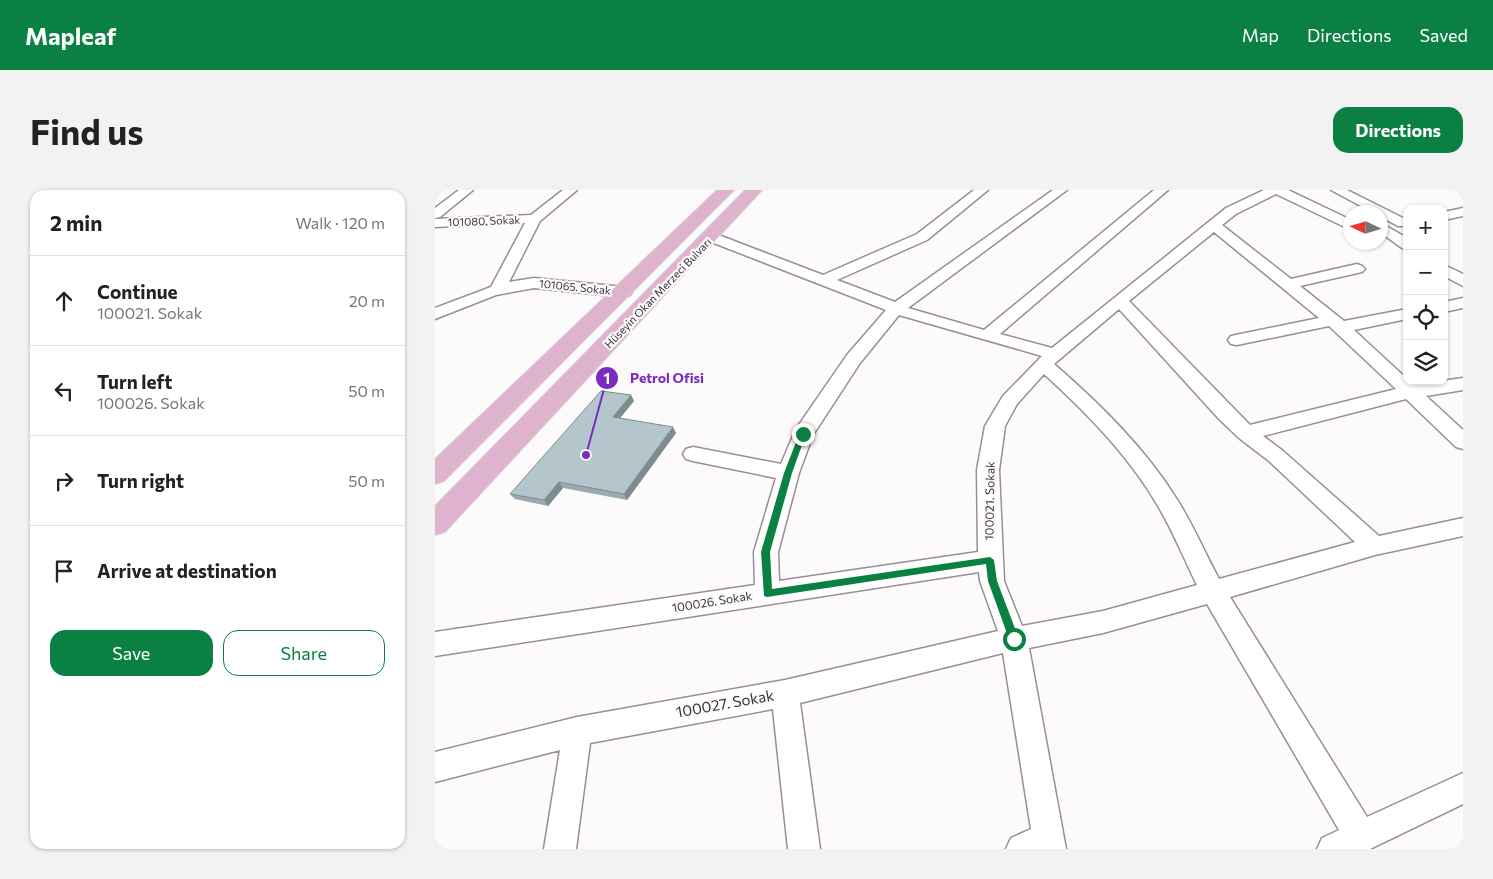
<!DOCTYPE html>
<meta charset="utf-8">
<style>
:root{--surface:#fff;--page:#f2f2f2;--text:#222;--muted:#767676;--line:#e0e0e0;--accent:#0b8043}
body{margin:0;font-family:Commissioner,sans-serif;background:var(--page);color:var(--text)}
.controls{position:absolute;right:15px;top:15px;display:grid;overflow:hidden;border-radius:10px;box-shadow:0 1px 4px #0004}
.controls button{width:45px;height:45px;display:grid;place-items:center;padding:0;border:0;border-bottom:1px solid var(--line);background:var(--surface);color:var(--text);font:25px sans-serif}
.compass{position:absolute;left:908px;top:15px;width:45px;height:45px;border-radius:50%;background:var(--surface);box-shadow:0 1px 4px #0004;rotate:274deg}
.stop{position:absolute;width:15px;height:15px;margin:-11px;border:4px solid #0b8043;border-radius:50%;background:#fff}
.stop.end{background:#0b8043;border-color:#fff;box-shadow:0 1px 5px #0008}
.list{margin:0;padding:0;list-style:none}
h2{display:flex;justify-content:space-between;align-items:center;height:65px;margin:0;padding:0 20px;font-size:21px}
h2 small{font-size:16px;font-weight:400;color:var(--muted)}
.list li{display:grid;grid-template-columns:32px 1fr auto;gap:15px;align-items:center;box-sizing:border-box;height:90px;padding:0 20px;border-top:1px solid var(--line)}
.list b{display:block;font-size:19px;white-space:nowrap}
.list p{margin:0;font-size:16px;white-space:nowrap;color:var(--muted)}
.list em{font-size:16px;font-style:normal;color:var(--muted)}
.actions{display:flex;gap:10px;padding:15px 20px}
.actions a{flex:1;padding:11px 0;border:1px solid var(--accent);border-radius:15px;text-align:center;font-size:18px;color:var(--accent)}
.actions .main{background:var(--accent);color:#fff}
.icon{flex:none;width:28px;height:28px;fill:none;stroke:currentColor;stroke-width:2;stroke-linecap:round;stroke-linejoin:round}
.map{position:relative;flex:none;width:1028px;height:659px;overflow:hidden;border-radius:15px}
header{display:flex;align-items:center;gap:30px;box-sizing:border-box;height:70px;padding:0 25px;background:var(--accent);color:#fff}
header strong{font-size:24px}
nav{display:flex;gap:28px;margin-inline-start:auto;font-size:18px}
.intro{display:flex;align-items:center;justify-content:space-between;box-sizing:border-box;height:120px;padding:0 30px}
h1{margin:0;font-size:35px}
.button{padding:12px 22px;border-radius:15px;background:var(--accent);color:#fff;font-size:18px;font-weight:700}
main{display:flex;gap:30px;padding:0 30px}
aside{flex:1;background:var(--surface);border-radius:15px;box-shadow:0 1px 4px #0004}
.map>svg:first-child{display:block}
</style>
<header>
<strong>Mapleaf</strong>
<nav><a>Map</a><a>Directions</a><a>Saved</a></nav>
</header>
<div class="intro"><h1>Find us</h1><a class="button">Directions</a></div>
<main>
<aside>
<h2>2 min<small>Walk · 120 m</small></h2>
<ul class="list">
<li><svg class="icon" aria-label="ahead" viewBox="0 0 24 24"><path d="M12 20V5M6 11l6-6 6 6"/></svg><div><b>Continue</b><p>100021. Sokak</p></div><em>20 m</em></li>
<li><svg class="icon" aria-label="left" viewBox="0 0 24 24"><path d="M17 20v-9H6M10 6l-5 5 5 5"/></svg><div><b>Turn left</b><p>100026. Sokak</p></div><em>50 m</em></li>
<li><svg class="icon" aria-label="right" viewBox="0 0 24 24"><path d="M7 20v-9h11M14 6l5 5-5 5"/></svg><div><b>Turn right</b></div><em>50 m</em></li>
<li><svg class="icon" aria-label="arrive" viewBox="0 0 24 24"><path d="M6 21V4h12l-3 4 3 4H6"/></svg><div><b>Arrive at destination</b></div></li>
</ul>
<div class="actions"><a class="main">Save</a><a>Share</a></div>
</aside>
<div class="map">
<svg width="1028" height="659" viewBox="0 0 1028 659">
<rect width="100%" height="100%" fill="#fdfafc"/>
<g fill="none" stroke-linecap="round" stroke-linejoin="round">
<defs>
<path id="street" d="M24,0H38L5,27L0,28V18Z
M128,0H142L105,31L74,92L99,88L189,97L195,99L197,102L195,105L189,107L99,98L61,105L0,129V118L56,97L90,33L0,37V29L96,25Z
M539,0H553L492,50L402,90L460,112L618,0H632L473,118L549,140L719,0H733L565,144L617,158L791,18L829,0H853L916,30V40L841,4L801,24L787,35L856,89L922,74L927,76L930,79L927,82L865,96L909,131L972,119V129L919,140L972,189V191L979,195L1028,188V200L991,206L1028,240V259L1021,257L971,209L828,246L848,261L944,346L1028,328V346L940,365L795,407L932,627L1028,583V614L935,659H882L887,648L904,640L772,414L668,443L594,458L631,659H571L576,648L596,639L568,463L365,513L385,659H353L338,519L155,553L141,659H109L125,560L0,592V562L142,527L350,490L563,441L545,391L544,382L0,466V442L320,395L319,362L341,288L258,271L251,269L248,264L251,259L258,257L346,274L361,239L412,165L451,120L271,50L269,47L271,44H281L388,85L482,44ZM779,42L884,128L796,146L793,150L796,154L802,155L894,136L961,199L815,235L694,111ZM684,119L784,229L804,248L834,271L920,352L784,389C770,363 758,335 743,311C710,258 665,214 619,174ZM464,125L607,166L568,206L550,236L542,280L543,362L344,391L343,362L364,283L378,245L425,173ZM609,184C653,224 698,270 727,323C740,346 750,371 762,395L668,421L587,436L569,391L564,280L570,236L582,214Z
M896,0H912L972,30V36H963L946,27V22H937Z
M1028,18V26L1009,30V22Z
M946,33L972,48V59L967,58L946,43Z
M1009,75L1028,84V96L1009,86Z
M1028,108V118L1009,122V112Z"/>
<path id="primary" d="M282,0H299L9,291L0,294V269Z
M310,0H327L10,342L0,345V316Z"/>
</defs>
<use href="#street" stroke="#9b8d95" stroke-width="3"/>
<use href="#primary" stroke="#d7d6d7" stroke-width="2"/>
<use href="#street" fill="#fff" fill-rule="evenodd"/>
<use href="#primary" fill="#dfb3ce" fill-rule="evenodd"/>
</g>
<path fill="#9baaaf" d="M196,205L199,211L185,228L241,243L192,310L128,298L113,316L80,309L75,304Z"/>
<path fill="#7e8b8f" d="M196,205L199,211L181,233L178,227Z
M238,237L241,243L192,310L189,304Z
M124,292L128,298L113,316L109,310Z"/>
<path fill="#b4c6cc" stroke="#7e8b8f" d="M166,201L196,205L178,227L238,237L189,304L124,292L109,310L75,304Z"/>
<path fill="#0b8043" d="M365,242L371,244L357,283L335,362L337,399L555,367L559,370L562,391L584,449L582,452L579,453L574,449L553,391L551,374L332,407L329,406L326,362L349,283Z"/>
<g text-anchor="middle" stroke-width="4.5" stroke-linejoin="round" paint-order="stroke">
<g font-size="11" fill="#393337" stroke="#fdfafc">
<text transform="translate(49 31) rotate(-2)" y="4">101080. Sokak</text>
<text transform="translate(140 97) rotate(6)" y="4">101065. Sokak</text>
<text transform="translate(223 103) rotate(-46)" y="4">Hüseyin Okan Merzeci Bulvarı</text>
</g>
<g font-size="12" fill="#393337" stroke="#fdfafc">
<text transform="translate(555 311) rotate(-89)" y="4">100021. Sokak</text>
<text transform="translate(277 412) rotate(-9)" y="4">100026. Sokak</text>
</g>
<g font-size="15" fill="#393337" stroke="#fdfafc">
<text transform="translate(290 514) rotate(-10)" y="5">100027. Sokak</text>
</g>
</g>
<path fill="none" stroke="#7b2cbf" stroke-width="2" d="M151 265L172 188"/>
<g fill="#7b2cbf" stroke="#fdfafc" stroke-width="2">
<circle cx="151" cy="265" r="5"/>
<circle cx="172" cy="188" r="12"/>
</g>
<g font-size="15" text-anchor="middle" font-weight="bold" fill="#fff">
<text x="172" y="194">1</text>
</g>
<g font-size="14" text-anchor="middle" font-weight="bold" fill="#7b2cbf" stroke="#fdfafc" stroke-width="4.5" stroke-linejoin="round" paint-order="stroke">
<text x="232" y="193">Petrol Ofisi</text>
</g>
</svg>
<div class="controls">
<button>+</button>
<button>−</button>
<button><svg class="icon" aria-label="locate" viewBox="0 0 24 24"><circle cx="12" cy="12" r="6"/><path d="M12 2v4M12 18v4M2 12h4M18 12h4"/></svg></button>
<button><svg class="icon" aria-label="layers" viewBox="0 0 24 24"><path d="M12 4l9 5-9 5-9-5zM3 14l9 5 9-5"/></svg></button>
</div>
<svg class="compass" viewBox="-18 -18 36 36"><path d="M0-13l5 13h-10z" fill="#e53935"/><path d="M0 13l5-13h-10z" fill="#767676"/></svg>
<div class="stop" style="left:579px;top:449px"></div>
<div class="stop end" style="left:368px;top:244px"></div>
</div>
</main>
